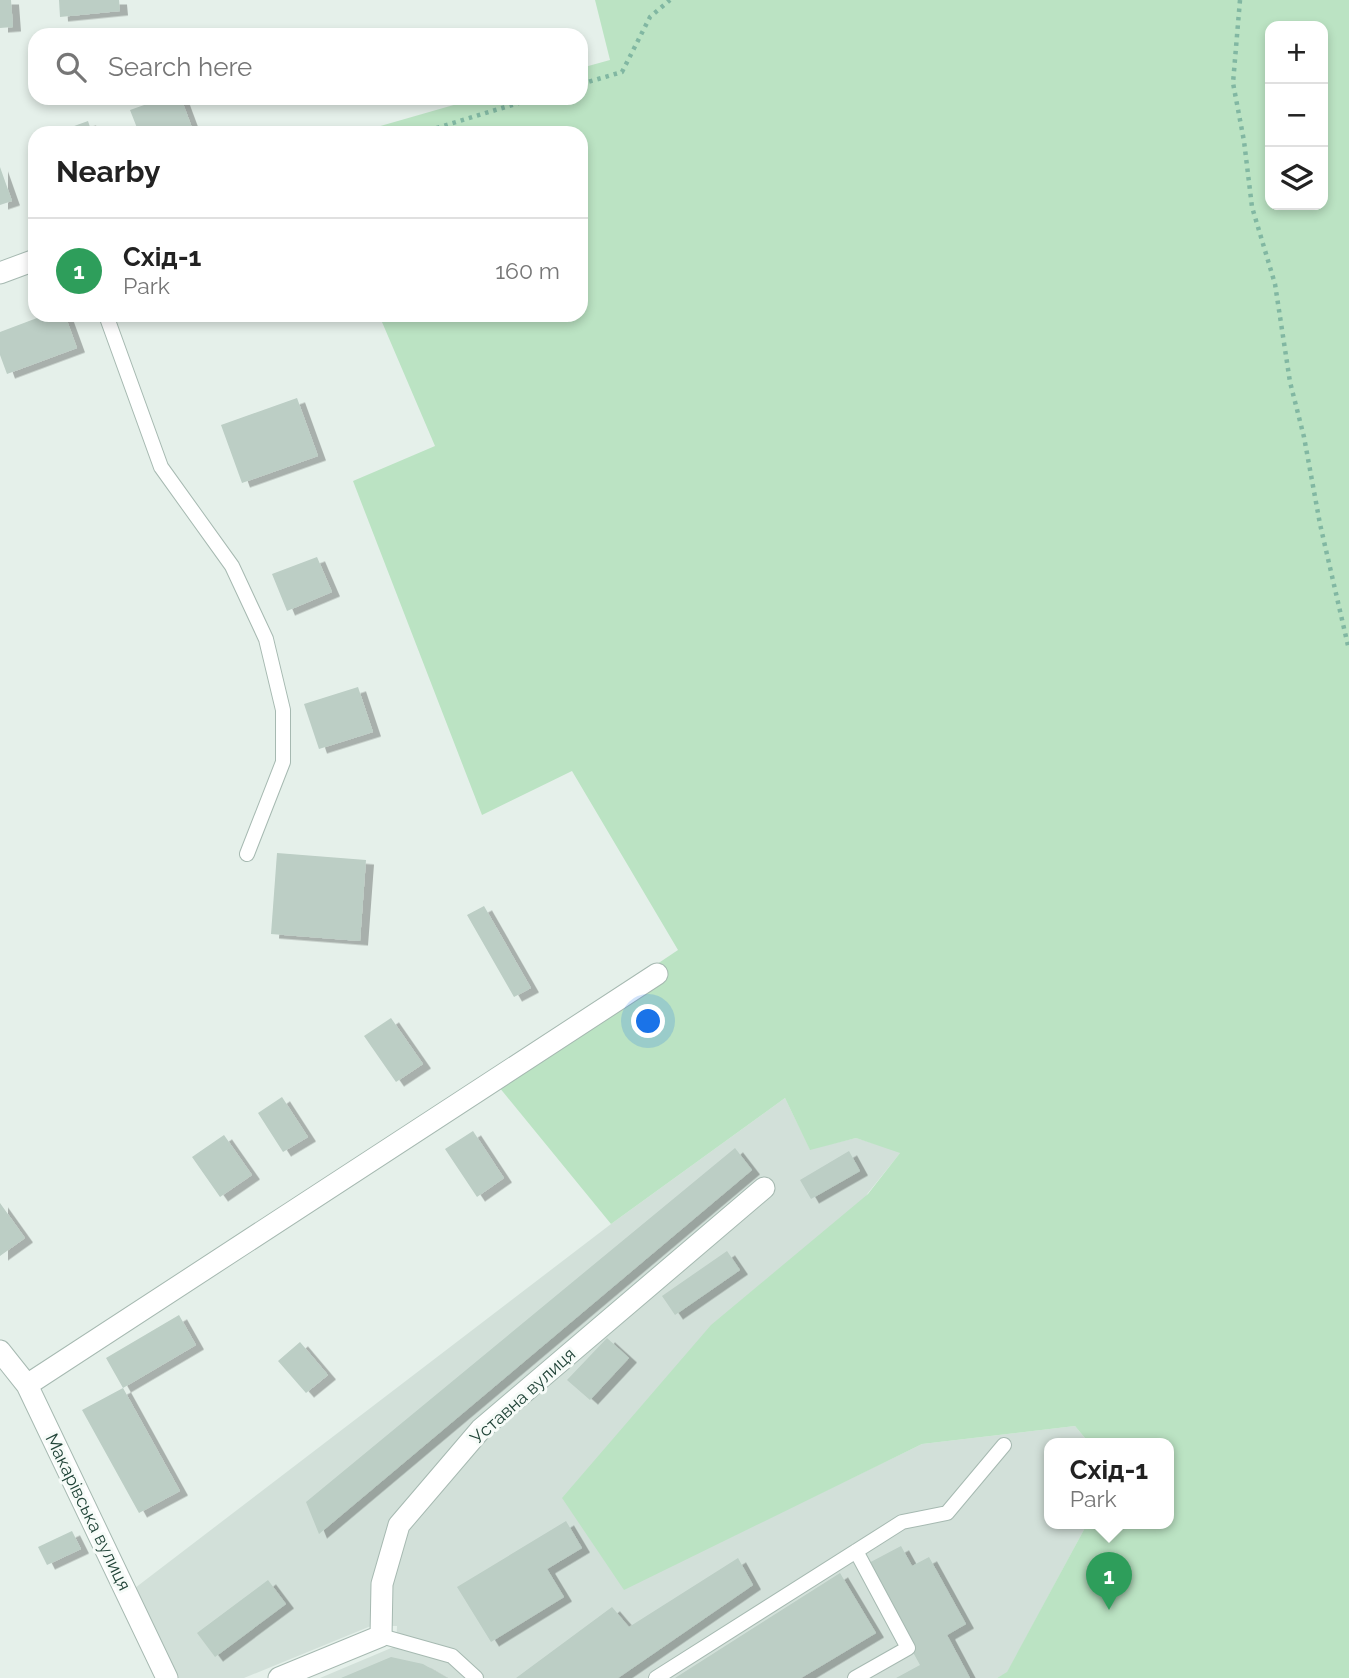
<!DOCTYPE html>
<meta charset="utf-8">
<style>
:root{--surface:#fff;--page:#f2f2f2;--text:#222;--muted:#767676;--line:#e0e0e0;--accent:#1a73e8}
body{margin:0;font-family:Raleway,sans-serif;background:var(--page);color:var(--text)}
.controls{position:absolute;right:21px;top:21px;display:grid;overflow:hidden;border-radius:14px;box-shadow:0 4px 10px #0003}
.controls button{width:63px;height:63px;display:grid;place-items:center;padding:0;border:0;border-bottom:2px solid var(--line);background:var(--surface);color:var(--text);font:35px sans-serif}
.you{position:absolute;left:649px;top:1022px;width:24px;height:24px;margin:-18px;border:5px solid #fff;border-radius:50%;background:#1a73e8;box-shadow:0 0 0 10px #1a73e833}
.badge{display:grid;place-items:center;width:46px;height:46px;border-radius:50%;background:var(--accent);color:#fff;font-size:23px;font-weight:700}
.pin{position:absolute;translate:-50% -58px;filter:drop-shadow(0 2px 4px #0008)}
.pin::after{content:'';position:absolute;top:37px;width:24px;height:21px;background:inherit;clip-path:polygon(0 0,100% 0,50% 100%)}
.popup{position:absolute;left:1044px;top:1438px;width:130px;height:91px;box-sizing:border-box;display:grid;place-content:center;border-radius:14px;background:var(--surface);filter:drop-shadow(0 2px 5px #0005);font-size:23px;white-space:nowrap;color:var(--muted)}
.popup b{font-size:26px;color:var(--text)}
.popup::after{content:'';position:absolute;left:50%;top:100%;margin-left:-14px;border:14px solid transparent;border-top-color:var(--surface)}
.list{margin:0;padding:0;list-style:none}
h2{display:flex;justify-content:space-between;align-items:center;height:91px;margin:0;padding:0 28px;font-size:30px}
h2 small{font-size:23px;font-weight:400;color:var(--muted)}
.list li{display:grid;grid-template-columns:46px 1fr auto;gap:21px;align-items:center;box-sizing:border-box;height:105px;padding:0 28px;border-top:2px solid var(--line)}
.list b{display:block;font-size:26px;white-space:nowrap}
.list p{margin:0;font-size:23px;white-space:nowrap;color:var(--muted)}
.list em{font-size:23px;font-style:normal;color:var(--muted)}
.icon{flex:none;width:38px;height:38px;fill:none;stroke:currentColor;stroke-width:2;stroke-linecap:round;stroke-linejoin:round}
.map{position:relative;flex:none;width:1349px;height:1678px;overflow:hidden}
.search{position:absolute;background:var(--surface);box-shadow:0 4px 10px #0003;left:28px;top:28px;width:560px;height:77px;display:flex;align-items:center;gap:18px;box-sizing:border-box;padding:0 24px;border-radius:21px;color:var(--muted);font-size:26px}
.panel{position:absolute;background:var(--surface);box-shadow:0 4px 10px #0003;left:28px;top:126px;width:560px;height:196px;border-radius:21px}
.map>svg:first-child{display:block}
</style>
<div class="map">
<svg width="1349" height="1678" viewBox="0 0 1349 1678">
<defs>
<filter id="shadow"><feDropShadow dx="8" dy="4.5" stdDeviation="0" flood-color="#0004"/></filter>
</defs>
<rect width="100%" height="100%" fill="#e5f0ea"/>
<path fill="#d2e0d9" d="M785,1098L810,1149L856,1138L901,1152L868,1193L623,1589L922,1444L1075,1426L1090,1444H1050V1524H1087L1007,1673L997,1678H320L396,1646L397,1626H371L244,1678H175L135,1588L611,1224Z"/>
<path fill="#bbe3c3" fill-rule="evenodd" d="M595,0H1349V1678H997L1007,1672L1087,1524H1168V1444H1090L1075,1426L922,1444L624,1590L562,1498L711,1325L868,1194L900,1153L856,1138L810,1150L785,1098L611,1224L490,1076L678,950L572,771L482,815L353,481L435,446L379,315H581V133H356L478,98H581V68L610,60ZM1270,26H1323V205H1270Z"/>
<path fill="#bccec5" filter="url(#shadow)" d="M0,0H11L13,27L0,28Z
M59,0H119L120,11L60,17Z
M164,98H181L194,133H139L130,110Z
M88,121L92,133H55Z
M0,167L12,201L0,205Z
M45,315H65L77,348L7,374L0,355V332Z
M297,398L318,456L242,483L221,425Z
M317,557L332,592L287,611L272,574Z
M358,687L373,732L319,749L304,704Z
M277,853L366,860L360,941L271,934Z
M484,906L531,988L514,997L467,915Z
M391,1018L423,1064L396,1082L364,1036Z
M282,1097L308,1137L283,1152L258,1113Z
M473,1131L504,1178L477,1197L445,1149Z
M224,1135L252,1175L220,1197L192,1157Z
M735,1148L752,1170L319,1534L306,1502Z
M849,1151L860,1171L811,1199L800,1180Z
M0,1203L25,1238L0,1256Z
M727,1251L740,1270L675,1315L662,1296Z
M179,1315L196,1345L123,1388L106,1358Z
M607,1338L629,1358L590,1400L567,1380Z
M300,1342L328,1375L306,1393L278,1361Z
M123,1388L180,1491L139,1513L82,1410Z
M566,1521L582,1548L547,1569L564,1597L491,1642L457,1587Z
M72,1531L81,1549L47,1565L38,1547Z
M901,1546L912,1566L929,1557L966,1624L947,1635L970,1678H896L920,1665L865,1565Z
M738,1558L753,1585L618,1678H516L612,1607L629,1627Z
M840,1573L876,1633L801,1678H675Z
M268,1580L286,1604L215,1657L197,1633Z
M391,1657L423,1664L447,1678H341Z"/>
<g fill="none" stroke-linecap="round" stroke-linejoin="round">
<defs>
<path id="lane" d="M106,315L161,467L232,566L266,639L283,710V762L247,854
M381,1636L452,1656L476,1678
M656,1678L902,1522L947,1513L1004,1445
M855,1678L908,1648L856,1551"/>
<path id="street" d="M0,273L35,260
M0,1351L27,1385L167,1678
M27,1385L657,974
M279,1678L381,1636L382,1584L399,1525L481,1429L764,1188"/>
</defs>
<use href="#lane" stroke="#a6b9b1" stroke-width="16"/>
<use href="#street" stroke="#a6b9b1" stroke-width="23"/>
<path stroke="#81b7a2" stroke-width="4.5" stroke-dasharray="3.5 5" stroke-linecap="butt" d="M1240,0L1233,83L1244,141L1252,207L1275,284L1290,382L1304,437L1320,524L1349,650
M581,84L622,72L650,17L670,0
M420,133L535,98"/>
<use href="#lane" stroke="#fff" stroke-width="14"/>
<use href="#street" stroke="#fff" stroke-width="21"/>
</g>
<g text-anchor="middle" stroke-width="6" stroke-linejoin="round" paint-order="stroke">
<g font-size="18" fill="#214438" stroke="#f6fbf8">
<text transform="translate(523 1396) rotate(-42)" y="6">Уставна вулиця</text>
<text transform="translate(88 1512) rotate(64)" y="6">Макарівська вулиця</text>
</g>
</g>
</svg>
<div class="controls">
<button>+</button>
<button>−</button>
<button><svg class="icon" aria-label="layers" viewBox="0 0 24 24"><path d="M12 4l9 5-9 5-9-5zM3 14l9 5 9-5"/></svg></button>
</div>
<div class="you"></div>
<div class="pin badge" style="left:1109px;top:1610px;background:#2e9e5b">1</div>
<div class="popup"><b>Схід-1</b>Park</div>
<div class="search"><svg class="icon" aria-label="search" viewBox="0 0 24 24"><circle cx="10" cy="10" r="6"/><path d="M15 15l6 6"/></svg>Search here</div>
<section class="panel">
<h2>Nearby<small></small></h2>
<ul class="list">
<li><span class="badge" style="background:#2e9e5b">1</span><div><b>Схід-1</b><p>Park</p></div><em>160 m</em></li>
</ul>
</section>
</div>
